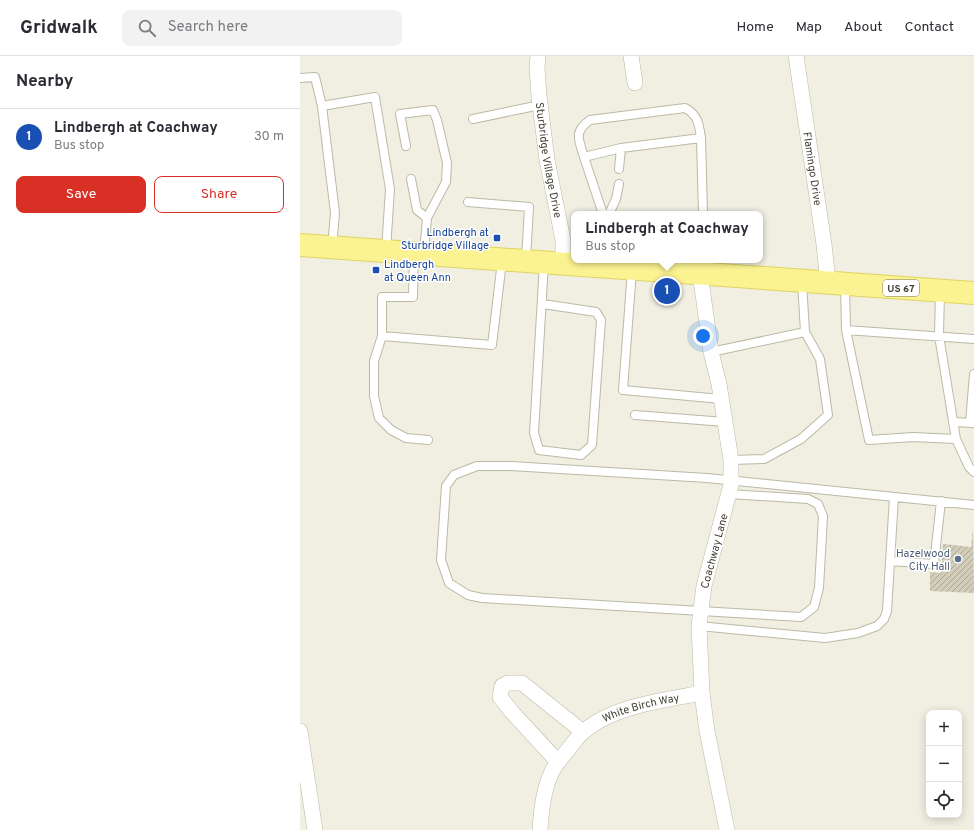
<!DOCTYPE html>
<meta charset="utf-8">
<style>
:root{--surface:#fff;--page:#f2f2f3;--text:#2b2b33;--muted:#7c7c81;--line:#e1e1e2;--accent:#d93025}
body{margin:0;font-family:Overpass,sans-serif;background:var(--page);color:var(--text)}
.controls{position:absolute;right:12px;bottom:12px;display:grid;overflow:hidden;border-radius:8px;box-shadow:0 2px 10px #0003}
.controls button{width:36px;height:36px;display:grid;place-items:center;padding:0;border:0;border-bottom:1px solid var(--line);background:var(--surface);color:var(--text);font:20px sans-serif}
.you{position:absolute;left:403px;top:280px;width:14px;height:14px;margin:-10px;border:3px solid #fff;border-radius:50%;background:#1a73e8;box-shadow:0 0 0 6px #1a73e833}
.badge{display:grid;place-items:center;width:26px;height:26px;border-radius:50%;background:var(--accent);color:#fff;font-size:13px;font-weight:700}
.pin{position:absolute;translate:-50% -50%;border:2px solid #fff;box-shadow:0 1px 4px #0006}
.popup{position:absolute;left:271px;top:155px;width:192px;height:52px;box-sizing:border-box;display:grid;place-content:center;border-radius:8px;background:var(--surface);filter:drop-shadow(0 1px 3px #0005);font-size:13px;white-space:nowrap;color:var(--muted)}
.popup b{font-size:15px;color:var(--text)}
.popup::after{content:'';position:absolute;left:50%;top:100%;margin-left:-8px;border:8px solid transparent;border-top-color:var(--surface)}
.list{margin:0;padding:0;list-style:none}
h2{display:flex;justify-content:space-between;align-items:center;height:52px;margin:0;padding:0 16px;font-size:17px}
h2 small{font-size:13px;font-weight:400;color:var(--muted)}
.list li{display:grid;grid-template-columns:26px 1fr auto;gap:12px;align-items:center;box-sizing:border-box;height:56px;padding:0 16px;border-top:1px solid var(--line)}
.list b{display:block;font-size:15px;white-space:nowrap}
.list p{margin:0;font-size:13px;white-space:nowrap;color:var(--muted)}
.list em{font-size:13px;font-style:normal;color:var(--muted)}
.actions{display:flex;gap:8px;padding:12px 16px}
.actions a{flex:1;padding:9px 0;border:1px solid var(--accent);border-radius:8px;text-align:center;font-size:14px;color:var(--accent)}
.actions .main{background:var(--accent);color:#fff}
.icon{flex:none;width:22px;height:22px;fill:none;stroke:currentColor;stroke-width:2;stroke-linecap:round;stroke-linejoin:round}
.map{position:relative;flex:none;width:674px;height:774px;overflow:hidden}
header{display:flex;align-items:center;gap:24px;box-sizing:border-box;height:56px;padding:0 20px;background:var(--surface);border-bottom:1px solid var(--line)}
header strong{font-size:19px}
nav{display:flex;gap:22px;margin-inline-start:auto;font-size:14px}
.search{width:280px;height:36px;background:var(--page);display:flex;align-items:center;gap:10px;box-sizing:border-box;padding:0 14px;border-radius:8px;color:var(--muted);font-size:15px}
main{display:flex}
aside{flex:1;background:var(--surface)}
.map>svg:first-child{display:block}
</style>
<header>
<strong>Gridwalk</strong>
<div class="search"><svg class="icon" aria-label="search" viewBox="0 0 24 24"><circle cx="10" cy="10" r="6"/><path d="M15 15l6 6"/></svg>Search here</div>
<nav><a>Home</a><a>Map</a><a>About</a><a>Contact</a></nav>
</header>
<main>
<aside>
<h2>Nearby<small></small></h2>
<ul class="list">
<li><span class="badge" style="background:#1a4fb4">1</span><div><b>Lindbergh at Coachway</b><p>Bus stop</p></div><em>30 m</em></li>
</ul>
<div class="actions"><a class="main">Save</a><a>Share</a></div>
</aside>
<div class="map">
<svg width="674" height="774" viewBox="0 0 674 774">
<defs>
<pattern id="building-hatch" width="6" height="6" patternUnits="userSpaceOnUse"><rect width="6" height="6" fill="#d2cdb8"/><path d="M-1 1l2-2M0 6l6-6M5 7l2-2" fill="none" stroke="#aca896"/></pattern>
</defs>
<rect width="100%" height="100%" fill="#f1efe2"/>
<path fill="url(#building-hatch)" d="M673,473L674,537L630,535V516L641,517L643,488L671,491Z"/>
<g fill="none" stroke-linecap="round" stroke-linejoin="round">
<defs>
<path id="service" d="M0,22L15,21L22,50
M173,63L240,49
M106,90L100,58L133,54L137,64L147,107L146,126L127,162L124,197
M284,101C279,84 273,76 290,64L385,52C398,59 399,68 401,82
M319,113L321,92
M111,123L117,154L127,162
M168,146L229,151L226,204
M303,158L284,101L321,92L401,82L403,158
M309,158L316,143L319,128
M32,191L35,157L22,50L75,41L90,133L86,194
M114,198L113,241H82V280L192,289L202,205
M332,214L323,334L421,343
M545,229L546,274L674,283
M640,235L639,280L656,383
M243,248L296,256L301,264L292,389L281,399L239,394L234,377L244,207
M546,274L569,384L613,381L656,383L669,411L674,416
M82,280L74,305V340L79,362L91,374L106,382L128,384
M411,296L505,276
M335,359L425,366
M653,366L674,367
M670,367L674,318
M431,404L464,403L501,383L528,359L520,303L505,276L502,226
M429,438L508,443L518,448L523,460L519,532L514,551L501,561L182,542L168,539L149,527L141,504L146,430L154,419L177,410H211L407,422L674,449
M590,505L634,508L641,445
M399,570L525,582L558,577L577,570L584,563L587,555L594,441"/>
<g id="minor">
<path id="s1" d="M238,0L237,12L239,40L247,104L263,184V208"/>
<path d="M331,0L335,27"/>
<path id="s2" d="M496,0L524,188L528,227"/>
<path d="M400,217L411,296L419,328L431,404V429L404,530L399,570L402,637L407,675L427,774"/>
<path d="M0,675L15,774"/>
<path d="M258,706L211,655L200,641L202,630L208,627H222L283,676"/>
<path id="s3" d="M240,774C241,756 243,737 250,720C253,711 261,702 267,695C272,689 277,681 283,676C313,650 364,644 402,637"/>
</g>
<path id="primary" d="M0,189L674,237"/>
</defs>
<use href="#service" stroke="#bcb9a5" stroke-width="10"/>
<use href="#minor" stroke="#bcb9a5" stroke-width="16"/>
<use href="#primary" stroke="#dfd361" stroke-width="24"/>
<use href="#service" stroke="#fff" stroke-width="8"/>
<use href="#minor" stroke="#fff" stroke-width="15"/>
<use href="#primary" stroke="#fbf391" stroke-width="22"/>
</g>
<g fill="#1a4fb4" stroke="#fff" stroke-width="1.5">
<rect x="193" y="178" width="8" height="8" rx="2"/>
<rect x="72" y="210" width="8" height="8" rx="2"/>
</g>
<circle fill="#5c6f8a" stroke="#fff" stroke-width="1.5" cx="658" cy="503" r="4"/>
<g text-anchor="middle" stroke-width="3" stroke-linejoin="round" paint-order="stroke">
<rect fill="#fff" stroke="#7b7970" stroke-width="1" x="583" y="224" width="36" height="16" rx="3"/>
<g font-size="10" font-weight="bold" fill="#423f33">
<text x="601" y="236">US 67</text>
</g>
<g font-size="11" fill="#423f33" stroke="#fff">
<text dy="4" stroke="none"><textPath href="#s1" startOffset="105">Sturbridge Village Drive</textPath></text>
<text dy="4" stroke="none"><textPath href="#s2" startOffset="114">Flamingo Drive</textPath></text>
<text transform="translate(414 495) rotate(-75)" y="4">Coachway Lane</text>
<text dy="4" stroke="none"><textPath href="#s3" startOffset="174">White Birch Way</textPath></text>
</g>
<g font-size="11" fill="#164399" stroke="#fff" text-anchor="end">
<text x="189" y="180">Lindbergh at<tspan x="189" dy="13">Sturbridge Village</tspan></text>
<text x="84" y="212" text-anchor="start">Lindbergh<tspan x="84" dy="13">at Queen Ann</tspan></text>
</g>
<g font-size="11" fill="#4e5e75" stroke="#fff" text-anchor="end">
<text x="650" y="501">Hazelwood<tspan x="650" dy="13">City Hall</tspan></text>
</g>
</g>
</svg>
<div class="controls">
<button>+</button>
<button>−</button>
<button><svg class="icon" aria-label="locate" viewBox="0 0 24 24"><circle cx="12" cy="12" r="6"/><path d="M12 2v4M12 18v4M2 12h4M18 12h4"/></svg></button>
</div>
<div class="you"></div>
<div class="pin badge" style="left:367px;top:235px;background:#1a4fb4">1</div>
<div class="popup"><b>Lindbergh at Coachway</b>Bus stop</div>
</div>
</main>
